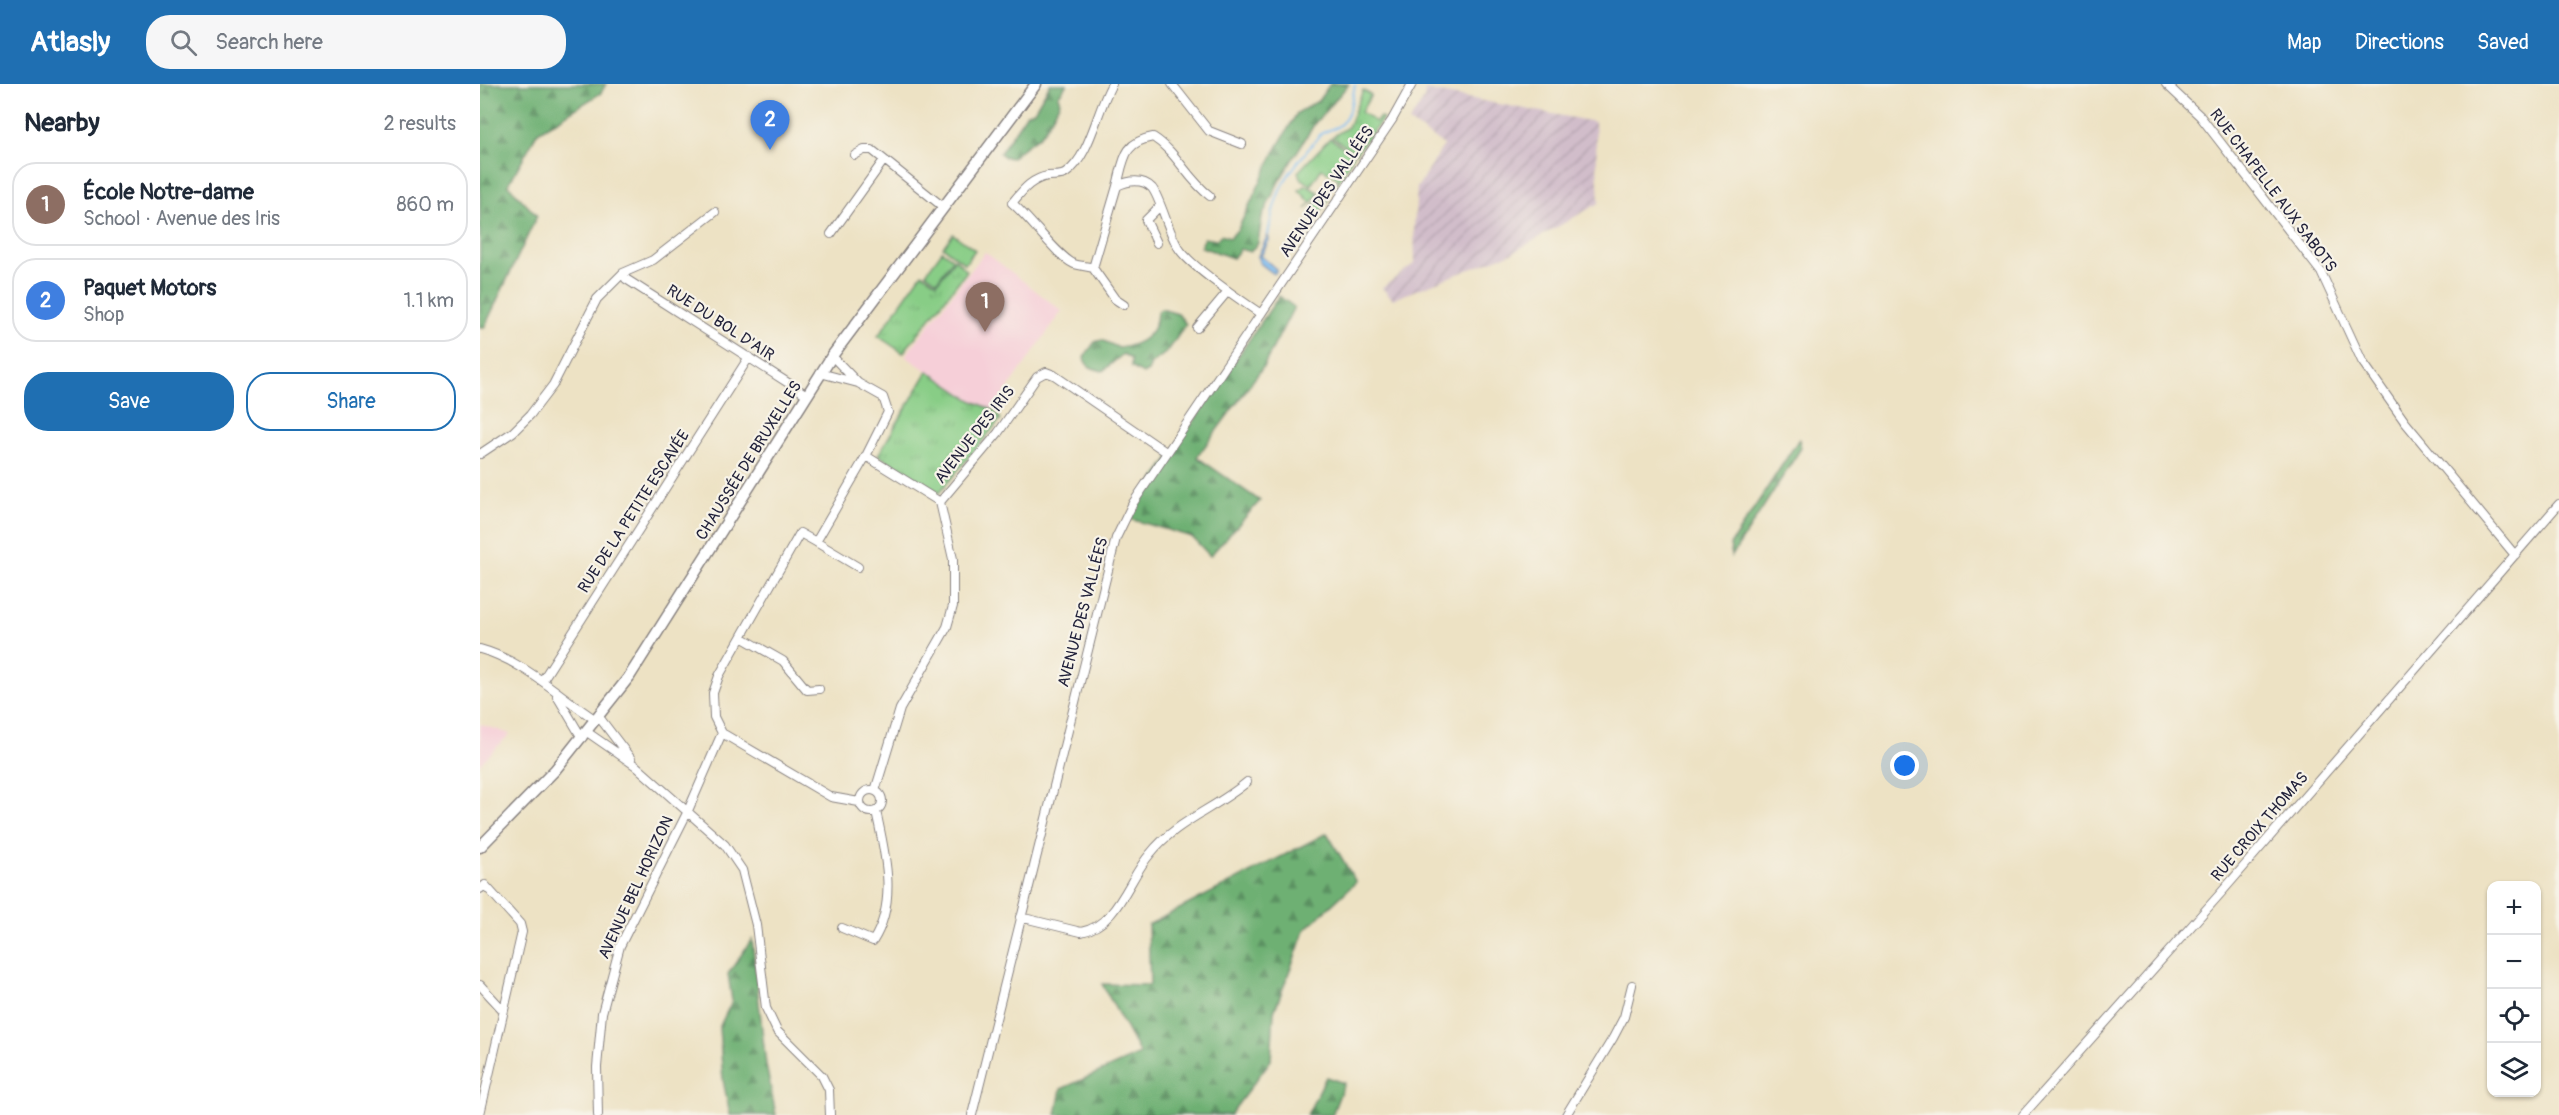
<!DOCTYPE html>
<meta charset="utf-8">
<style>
:root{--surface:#fff;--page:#f6f6f7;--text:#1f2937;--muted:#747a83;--line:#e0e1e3;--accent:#1f6fb2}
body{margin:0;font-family:Pangolin,sans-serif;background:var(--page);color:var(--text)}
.controls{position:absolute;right:18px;bottom:18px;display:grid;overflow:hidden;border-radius:12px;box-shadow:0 2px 4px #0004}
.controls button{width:54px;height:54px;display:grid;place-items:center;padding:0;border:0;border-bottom:2px solid var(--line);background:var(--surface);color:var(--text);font:30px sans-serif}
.you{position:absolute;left:1425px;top:682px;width:21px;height:21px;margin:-15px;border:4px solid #fff;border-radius:50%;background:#1a73e8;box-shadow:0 0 0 9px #1a73e833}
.badge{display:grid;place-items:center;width:39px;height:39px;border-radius:50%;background:var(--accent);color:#fff;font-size:20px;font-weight:700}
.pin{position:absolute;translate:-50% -50px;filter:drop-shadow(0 2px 3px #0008)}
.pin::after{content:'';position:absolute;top:32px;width:21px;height:18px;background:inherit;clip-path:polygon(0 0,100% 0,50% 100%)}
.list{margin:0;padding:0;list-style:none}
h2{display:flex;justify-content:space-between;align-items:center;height:78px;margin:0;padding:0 24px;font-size:26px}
h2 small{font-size:20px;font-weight:400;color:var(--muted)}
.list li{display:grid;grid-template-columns:39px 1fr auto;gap:18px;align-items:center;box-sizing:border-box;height:84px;margin:0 12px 12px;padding:0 12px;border:2px solid var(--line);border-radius:24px}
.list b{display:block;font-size:22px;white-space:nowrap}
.list p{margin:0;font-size:20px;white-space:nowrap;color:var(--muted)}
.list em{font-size:20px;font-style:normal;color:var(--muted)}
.actions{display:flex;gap:12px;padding:18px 24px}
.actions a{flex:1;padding:14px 0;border:2px solid var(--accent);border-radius:24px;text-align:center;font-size:21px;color:var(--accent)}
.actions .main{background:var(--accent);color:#fff}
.icon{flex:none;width:33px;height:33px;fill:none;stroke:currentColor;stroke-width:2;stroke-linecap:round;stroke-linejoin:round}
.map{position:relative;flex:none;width:2079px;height:1031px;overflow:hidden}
header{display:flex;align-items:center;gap:36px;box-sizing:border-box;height:84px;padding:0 30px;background:var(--accent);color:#fff}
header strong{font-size:28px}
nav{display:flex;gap:33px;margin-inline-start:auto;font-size:21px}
.search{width:420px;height:54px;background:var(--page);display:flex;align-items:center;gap:15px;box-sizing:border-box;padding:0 21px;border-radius:24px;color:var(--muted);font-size:22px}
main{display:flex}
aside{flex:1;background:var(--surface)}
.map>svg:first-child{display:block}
</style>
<header>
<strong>Atlasly</strong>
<div class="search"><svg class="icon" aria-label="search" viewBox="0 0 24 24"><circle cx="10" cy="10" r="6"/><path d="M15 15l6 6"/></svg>Search here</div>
<nav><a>Map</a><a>Directions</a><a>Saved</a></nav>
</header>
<main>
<aside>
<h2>Nearby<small>2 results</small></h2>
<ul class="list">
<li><span class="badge" style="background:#8d6e63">1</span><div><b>École Notre-dame</b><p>School · Avenue des Iris</p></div><em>860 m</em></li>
<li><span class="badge" style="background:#3f7fe0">2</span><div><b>Paquet Motors</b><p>Shop</p></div><em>1.1 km</em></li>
</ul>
<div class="actions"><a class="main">Save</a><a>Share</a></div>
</aside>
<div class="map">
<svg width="2079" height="1031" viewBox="0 0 2079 1031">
<defs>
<pattern id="industrial-furrows" width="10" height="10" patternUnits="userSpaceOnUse" patternTransform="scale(1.5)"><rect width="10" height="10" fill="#d1bdca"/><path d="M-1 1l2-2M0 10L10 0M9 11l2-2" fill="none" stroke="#b3a2ae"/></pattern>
<pattern id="grass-tufts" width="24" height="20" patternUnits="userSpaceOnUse" patternTransform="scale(1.5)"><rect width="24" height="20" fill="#88cd86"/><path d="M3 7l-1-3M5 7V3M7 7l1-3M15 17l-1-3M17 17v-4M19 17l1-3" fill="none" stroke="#75b075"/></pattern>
<pattern id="forest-firs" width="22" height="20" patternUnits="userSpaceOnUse" patternTransform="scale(1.5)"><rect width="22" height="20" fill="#6eb073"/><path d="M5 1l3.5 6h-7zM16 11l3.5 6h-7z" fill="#5a8f60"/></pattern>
<pattern id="water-waves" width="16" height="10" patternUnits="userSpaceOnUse" patternTransform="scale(1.5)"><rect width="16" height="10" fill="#7fbef3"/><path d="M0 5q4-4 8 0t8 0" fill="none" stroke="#6da3d1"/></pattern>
</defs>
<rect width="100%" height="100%" fill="#f7f3e8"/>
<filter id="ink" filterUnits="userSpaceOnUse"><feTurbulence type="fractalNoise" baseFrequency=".0167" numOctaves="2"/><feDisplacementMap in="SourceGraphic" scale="12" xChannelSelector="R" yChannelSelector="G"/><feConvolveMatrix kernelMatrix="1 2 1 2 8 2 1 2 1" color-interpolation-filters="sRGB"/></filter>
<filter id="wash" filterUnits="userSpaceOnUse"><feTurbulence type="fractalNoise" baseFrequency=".008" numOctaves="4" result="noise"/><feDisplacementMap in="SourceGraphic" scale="24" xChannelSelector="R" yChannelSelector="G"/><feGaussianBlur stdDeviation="1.35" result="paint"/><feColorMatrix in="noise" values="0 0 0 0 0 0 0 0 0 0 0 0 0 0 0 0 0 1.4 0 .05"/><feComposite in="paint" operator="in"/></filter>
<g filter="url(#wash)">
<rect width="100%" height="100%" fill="#ede2c4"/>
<path fill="#f6cfd8" d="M505,168L582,227L513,326L491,316L425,272Z
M0,640L30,650L0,680Z"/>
<path fill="url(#industrial-furrows)" d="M945,6L1115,38L1119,119L1032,169L913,215L902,204L935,179L934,144L937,104L964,61L929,38L944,15Z"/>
<path fill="url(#grass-tufts)" stroke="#557860" stroke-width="1.5" d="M883,6L891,11L881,28L896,38L900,33L903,35L876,69L852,53L868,43Z
M850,54L874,71L857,101L858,95L842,84L831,101L822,95L818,88Z
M826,101L839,109L826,125L831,119L819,106Z
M841,111L849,116L835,136L832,133L833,123Z
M475,175L487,187L423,269L398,252L442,189L457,199Z
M448,287L491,316L513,326L521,335L459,409L398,371Z"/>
<path fill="url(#forest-firs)" stroke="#486957" stroke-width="1.5" d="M0,0H126L121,9L58,48L28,101L57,132L4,244L0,243Z
M570,0H587L578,12L580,18C575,28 569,40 562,49C554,58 542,62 532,74L524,73L520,69L547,29L554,27Z
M850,0H869L835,39L799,97L782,133L778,159L770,168L760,165L753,174L721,163L724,154L736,156L741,151L750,154L758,145L795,67L817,29L838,17Z
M799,212L814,223L783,283L717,373L780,417L730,472L712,453L650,435L669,403Z
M681,225L698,230L706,240L688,267L671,280L668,287L663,290L651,283V275L643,270L623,287C614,285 605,283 604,273L615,258L622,256L639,264C660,261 676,252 677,229Z
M1319,355L1321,364L1252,472L1250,461Z
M847,749L876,798L825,846L794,928L791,976L750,1031H576L581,1005L660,970L622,900L670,901L668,841Z
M272,855L286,981L296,1031H250L243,996L239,944L252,917L248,890Z
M846,993L864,999L852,1031H827Z"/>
<path fill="#88cd86" stroke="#557860" stroke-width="1.5" d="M473,150L495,166L485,180L463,163Z
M462,167L473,175L457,197L446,189Z"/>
<path fill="url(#water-waves)" stroke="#507097" stroke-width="1.5" d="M788,151L789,156L781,172L797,186L794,190L780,179L778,172Z"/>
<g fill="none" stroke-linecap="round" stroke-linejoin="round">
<path stroke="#7fbef3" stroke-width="2" d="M788,151C797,98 808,90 840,51C845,46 851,46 857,43C870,35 872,15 875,1"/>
</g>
</g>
<g filter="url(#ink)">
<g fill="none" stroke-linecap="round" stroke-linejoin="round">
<defs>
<path id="minor" d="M632,0C617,25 610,73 586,89C581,93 574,91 568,92C551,95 543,106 532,119C550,134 577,172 594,180C600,182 607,182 613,184L637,102C648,97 662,94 672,104C680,113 689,150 698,163C708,181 762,217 781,230
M692,0L729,47L762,60
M1686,0L1720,32L1841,188L1882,277L1925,338L2035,471
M375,71L384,66H392L462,122
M637,102C644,76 643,58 673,53C697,68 707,95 730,112
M351,150L404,76
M677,159L666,136L679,123
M613,184L635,215L644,221
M143,189L146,195L327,311
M717,244L748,207
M352,272L378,299
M340,289L378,299L403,313L408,328L386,372L336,458L320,449L239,592L233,609L234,633L242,649L351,713L379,718
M0,370L33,348L50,331L73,301L117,215L143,189L173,176L235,128
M386,372L460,418
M336,458L378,483
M261,553L303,577L327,606L339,605
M0,565C44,577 79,612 116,636
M62,597L269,273
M77,612L102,654
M119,633L151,675
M107,648L156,682L245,761L262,786L276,841L286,924L297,947L342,992L349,1006L350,1031
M380 717a11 11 0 1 1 22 0a11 11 0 1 1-22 0Z
M395,707L420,625L467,543L473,522V475L460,418L518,349L557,293L566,288L574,291L686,368
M0,805L5,801L40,840L42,848L0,1030
M540,833L601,848C638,841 648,795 670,770C696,737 735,725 767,698
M362,844L393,857C418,818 405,769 396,727
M0,901L23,926
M118,1031L117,983L122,929L140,862L207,729L242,649
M492,1031L636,454L653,419L912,36L932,0
M1086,1031L1133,954L1144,933L1152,901
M1543,1031L1740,810L2079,420"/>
<path id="major" d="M0,763L75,686L149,593L352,272L556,0"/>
</defs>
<use href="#minor" stroke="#888280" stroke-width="10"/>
<use href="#major" stroke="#888280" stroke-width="13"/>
<use href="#minor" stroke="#fff" stroke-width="8"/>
<use href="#major" stroke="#fff" stroke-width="10"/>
</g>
</g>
<g text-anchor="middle" stroke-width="4.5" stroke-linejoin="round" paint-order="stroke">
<g font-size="16" fill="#22223b" stroke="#f7f3e8">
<text transform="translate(1794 106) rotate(53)" y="6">RUE CHAPELLE AUX SABOTS</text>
<text transform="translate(846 107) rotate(-56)" y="6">AVENUE DES VALLÉES</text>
<text transform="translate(241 238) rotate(33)" y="6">RUE DU BOL D'AIR</text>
<text transform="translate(494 350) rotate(-52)" y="6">AVENUE DES IRIS</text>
<text transform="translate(268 376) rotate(-58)" y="6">CHAUSSÉE DE BRUXELLES</text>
<text transform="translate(153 427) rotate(-57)" y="6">RUE DE LA PETITE ESCAVÉE</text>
<text transform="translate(602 528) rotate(-75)" y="6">AVENUE DES VALLÉES</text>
<text transform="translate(1779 742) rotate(-49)" y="6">RUE CROIX THOMAS</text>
<text transform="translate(155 803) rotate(-65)" y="6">AVENUE BEL HORIZON</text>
</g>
</g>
</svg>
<div class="controls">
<button>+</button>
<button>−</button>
<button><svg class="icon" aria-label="locate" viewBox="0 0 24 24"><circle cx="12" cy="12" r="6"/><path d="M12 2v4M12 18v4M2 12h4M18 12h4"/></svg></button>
<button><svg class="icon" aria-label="layers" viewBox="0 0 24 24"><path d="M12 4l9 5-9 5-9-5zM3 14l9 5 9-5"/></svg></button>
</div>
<div class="you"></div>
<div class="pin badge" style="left:505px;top:248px;background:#8d6e63">1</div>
<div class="pin badge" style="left:290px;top:66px;background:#3f7fe0">2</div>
</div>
</main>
